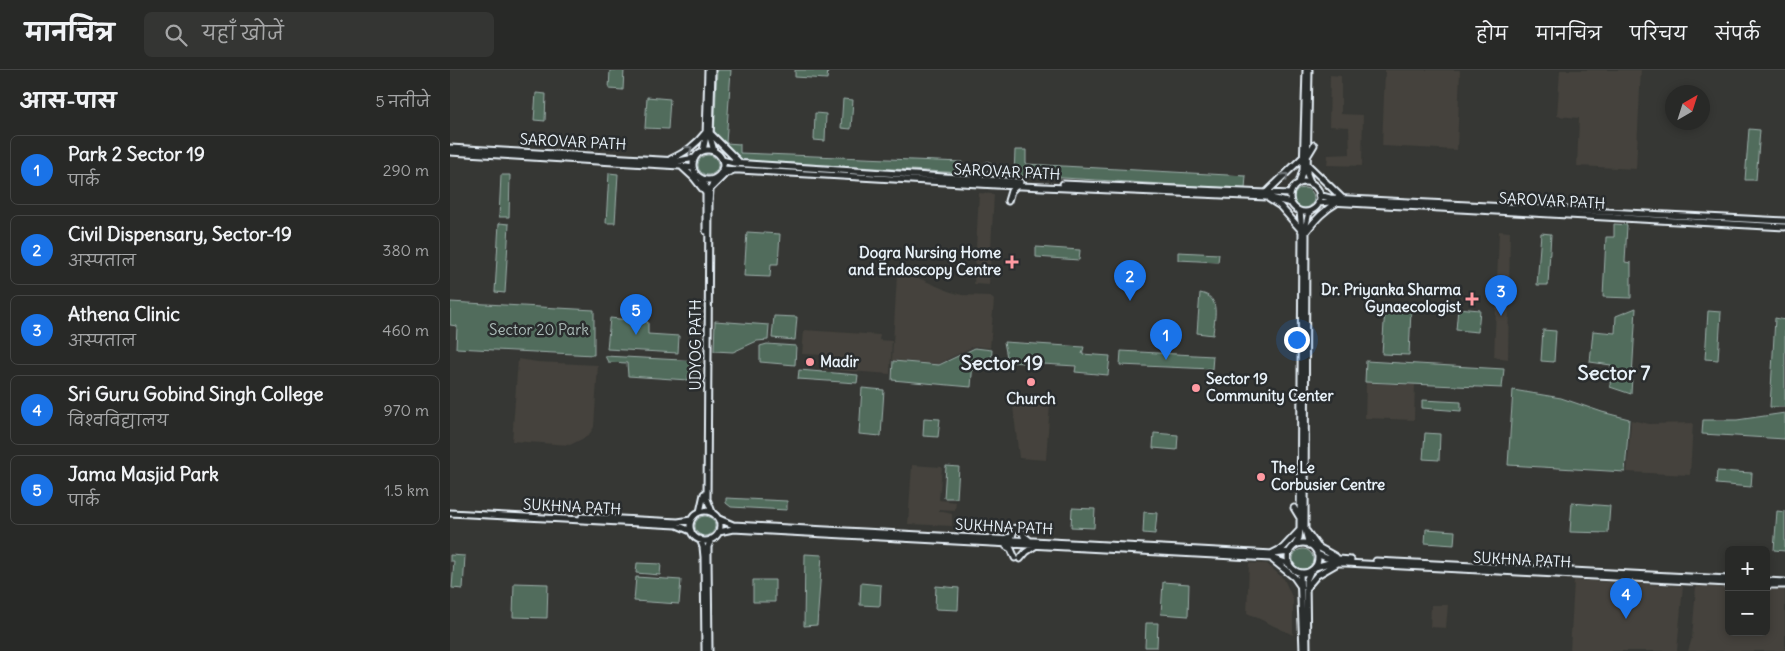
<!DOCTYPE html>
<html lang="hi">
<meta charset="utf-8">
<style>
:root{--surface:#282927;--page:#343533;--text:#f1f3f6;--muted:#a5a6a7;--line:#444544;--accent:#1a73e8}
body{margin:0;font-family:Delius,"Playpen Sans Deva",sans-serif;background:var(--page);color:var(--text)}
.controls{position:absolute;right:15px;bottom:15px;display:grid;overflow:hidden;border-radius:8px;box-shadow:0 2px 8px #0003}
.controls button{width:45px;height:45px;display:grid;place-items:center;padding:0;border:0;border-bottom:1px solid var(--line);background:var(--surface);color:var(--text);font:25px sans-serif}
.compass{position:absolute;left:1215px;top:15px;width:45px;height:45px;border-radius:50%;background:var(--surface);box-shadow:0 2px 8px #0003;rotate:39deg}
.you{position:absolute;left:846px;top:269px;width:18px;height:18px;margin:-12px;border:4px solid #fff;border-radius:50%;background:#1a73e8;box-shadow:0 0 0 8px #1a73e833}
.badge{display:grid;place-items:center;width:32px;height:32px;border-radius:50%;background:var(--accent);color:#fff;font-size:16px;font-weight:700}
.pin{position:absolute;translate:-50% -41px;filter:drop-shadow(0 1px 2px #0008)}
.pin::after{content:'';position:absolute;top:26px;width:18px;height:15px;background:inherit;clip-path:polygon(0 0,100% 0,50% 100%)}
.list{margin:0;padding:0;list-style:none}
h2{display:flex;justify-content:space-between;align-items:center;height:65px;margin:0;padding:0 20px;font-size:21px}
h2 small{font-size:16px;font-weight:400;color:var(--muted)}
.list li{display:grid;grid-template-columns:32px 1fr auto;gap:15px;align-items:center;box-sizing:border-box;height:70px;margin:0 10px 10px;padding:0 10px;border:1px solid var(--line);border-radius:8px}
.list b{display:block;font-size:19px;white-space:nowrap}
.list p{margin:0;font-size:16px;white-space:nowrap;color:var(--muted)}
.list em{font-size:16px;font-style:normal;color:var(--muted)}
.icon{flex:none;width:28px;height:28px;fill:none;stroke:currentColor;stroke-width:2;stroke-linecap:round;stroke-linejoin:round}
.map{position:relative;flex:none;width:1335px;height:581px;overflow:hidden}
header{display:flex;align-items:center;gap:30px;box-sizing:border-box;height:70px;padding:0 25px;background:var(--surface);border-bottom:1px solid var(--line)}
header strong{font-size:24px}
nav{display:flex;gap:28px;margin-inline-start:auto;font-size:18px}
.search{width:350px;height:45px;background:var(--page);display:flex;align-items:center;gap:12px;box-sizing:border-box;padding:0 18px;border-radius:8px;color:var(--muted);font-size:19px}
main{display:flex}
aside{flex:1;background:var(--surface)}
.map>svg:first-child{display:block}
</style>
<header>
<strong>मानचित्र</strong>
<div class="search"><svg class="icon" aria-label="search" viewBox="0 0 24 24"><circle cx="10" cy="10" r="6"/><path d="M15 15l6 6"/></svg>यहाँ खोजें</div>
<nav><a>होम</a><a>मानचित्र</a><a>परिचय</a><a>संपर्क</a></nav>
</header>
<main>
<aside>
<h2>आस-पास<small>5 नतीजे</small></h2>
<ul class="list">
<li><span class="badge">1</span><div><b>Park 2 Sector 19</b><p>पार्क</p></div><em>290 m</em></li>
<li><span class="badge">2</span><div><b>Civil Dispensary, Sector-19</b><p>अस्पताल</p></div><em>380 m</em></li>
<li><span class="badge">3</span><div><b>Athena Clinic</b><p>अस्पताल</p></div><em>460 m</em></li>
<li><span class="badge">4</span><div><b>Sri Guru Gobind Singh College</b><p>विश्वविद्यालय</p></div><em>970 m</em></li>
<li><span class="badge">5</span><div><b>Jama Masjid Park</b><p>पार्क</p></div><em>1.5 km</em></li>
</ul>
</aside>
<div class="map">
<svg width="1335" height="581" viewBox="0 0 1335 581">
<rect width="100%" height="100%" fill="#363734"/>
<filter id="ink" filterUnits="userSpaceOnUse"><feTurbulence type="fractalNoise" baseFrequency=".02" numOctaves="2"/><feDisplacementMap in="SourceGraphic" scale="10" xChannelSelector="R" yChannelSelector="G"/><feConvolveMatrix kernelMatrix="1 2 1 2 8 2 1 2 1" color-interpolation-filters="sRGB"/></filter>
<g filter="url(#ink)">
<path fill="#44423c" d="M935,0H1010L1007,80L932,76Z
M1110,0H1191L1186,99L1127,96L1129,48L1107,46Z
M880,5L891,6V44L913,45L912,96L877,95L878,85L900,84L899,57L879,56Z
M529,123L544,124L539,215L524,214Z
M1049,161L1060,162L1058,289L1044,287Z
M447,205L471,209L498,221L512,225L540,226L544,230L540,278L524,276L488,294L442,290Z
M354,260L430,265L429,270L442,271L440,304L370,299L371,285L352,284Z
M68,289L88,292L148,295L144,357L138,366L120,375L62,371Z
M916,313L965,315L964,350L915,348Z
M562,328L600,333L596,390L569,388Z
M1181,350L1199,354L1243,353L1240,405L1177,402Z
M462,395L492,397L489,430L506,432L505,440L489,439V441L502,444V456L458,454Z
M799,493L817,494L834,509L843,529V565L797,543Z
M1124,510L1233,516L1227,581H1120Z
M1246,516L1279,518V562H1316V519L1335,520V581H1238L1242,568Z
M981,535H998L996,558L980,557Z"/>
<path fill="#516c5b" stroke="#9caeaa" d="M160,0H174L173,20L159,19Z
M267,0H281L276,73L290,74V83L512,92V103L288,90L275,84L264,69Z
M345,0H378L377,9L345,7Z
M86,23L96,24L95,51L84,50Z
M197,27L220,29L218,59L195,58Z
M393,29L403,30L401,59L391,58Z
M365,43L376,44L375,71L364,70Z
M1299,59L1310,60L1306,110H1295Z
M565,80H576V94L796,106L795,119L564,105Z
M248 95a10 10 0 1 1 20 0a10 10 0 1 1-20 0Z
M159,103L168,104L165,153H156Z
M51,105H60L59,147H49Z
M844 128a10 10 0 1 1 20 0a10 10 0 1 1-20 0Z
M49,153L59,154L55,223L45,222Z
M1164,154L1177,155L1175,192L1181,193V228L1153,227L1156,167H1164Z
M297,162L330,164L328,194H321L320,207L294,206Z
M1091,163L1101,164L1098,215H1087Z
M586,177L630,180L629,190L586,187Z
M728,182L769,184L768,192L728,190Z
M750,223C772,227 764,248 763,265L747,263Z
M0,232L144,240V285L6,278L7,256L0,255Z
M935,238L961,240L959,285L932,284Z
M1008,238L1030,240L1028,262L1006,260Z
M1186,238L1181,324L1160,317L1161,295L1140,292L1143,261L1165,263L1166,246Z
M1258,241L1271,242L1268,290L1255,289Z
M324,246L347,247L345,270L322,268Z
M160,248L198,252V264L229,266L228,283L157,279Z
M1325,248L1335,250V337H1320Z
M265,251L319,255L318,270L307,271L283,282L264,281Z
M1093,260L1106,261L1104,292L1091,291Z
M554,272L634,277L632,284L660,286L658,305L625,302L626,296L558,292Z
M317,274L346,276L345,295L310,292V276Z
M525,278L542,280L541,293L523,292L521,317L442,310L443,291L489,295Z
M671,281L763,286L762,299L670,295Z
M155,286L250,291L249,306L238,305V310L178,306L177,293L158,292Z
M916,291L1054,299L1052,318L915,312Z
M349,300L408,305L407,313L348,309Z
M412,318L434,320L431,366L409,364Z
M1063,320L1111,328L1152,342L1179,349L1175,402L1058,395Z
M972,330L1011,332V341L972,338Z
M1335,343V369L1252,364L1253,350H1287Z
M474,348L490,349L488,367L473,366Z
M704,363L728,365L727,380L703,378Z
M975,363L990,364L989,390L973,389Z
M496,396L509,397L507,428H494Z
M1267,401L1302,403L1301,417L1266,414Z
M276,428L337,431V440L281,437L276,433Z
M1122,433L1160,436L1158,463L1120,462Z
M622,438L645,439L644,458L621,457Z
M1327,441L1335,442V481L1324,480Z
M694,442L707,443L705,464L693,463Z
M245 456a10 10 0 1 1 20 0a10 10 0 1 1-20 0Z
M976,459L1005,461L1004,475L975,473Z
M843 489a10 10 0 1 1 20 0a10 10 0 1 1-20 0Z
M355,484L372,485L367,555L354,556Z
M0,485L15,486L13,519L2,518L4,491H0Z
M187,493L211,494L210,505L186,503Z
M186,507L231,510L229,534L184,531Z
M303,510H325V532H303Z
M713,512L739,514L738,546L711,544Z
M64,513L98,514L97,548L63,547Z
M411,513L431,515L430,536L410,535Z
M486,516L509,518L508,540L485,539Z
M696,553H708L707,577H695Z"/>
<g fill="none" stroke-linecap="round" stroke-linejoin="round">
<defs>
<path id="major" d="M262,0L260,67L264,81
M859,0L857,104L861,114
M260,63L290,93
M0,78L228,91L245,88
M243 95a15 15 0 1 1 30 0a15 15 0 1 1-30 0Z
M253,81L256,66L258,0
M0,82L230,96L243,98
M858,85L864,75
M221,89C236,82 246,75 256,62
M272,90L284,93L570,112
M857,94L892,128
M231,96L244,108L255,122
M272,99L546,115L817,127L841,133
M251,108L256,117V161
M525,109L530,106L538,96
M840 127a15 15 0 1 1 30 0a15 15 0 1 1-30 0Z
M849,113L853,100L856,0
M613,114L840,124
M261,118L275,104L284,100
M816,123L853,87
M869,125L880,128L1335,151
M819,129L830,136L852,161
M558,131L561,121L567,115
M868,133L880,132L1335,157
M859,142L856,155L855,460L859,475
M856,162C866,149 874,140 888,132
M844,438L850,448
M240 456a15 15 0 1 1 30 0a15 15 0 1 1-30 0Z
M250,442L254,424
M262,442L257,429L259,133L260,120L265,108
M0,443L227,455L241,461
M132,447L228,452L241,450
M269,449L283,455L823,484L840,482
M571,458L574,466L579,470
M269,462L283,459L821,488L839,494
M857,462L868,477L886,487
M556,468L562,466L565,458
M250,469L253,477L254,487L255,581
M838 488a15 15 0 1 1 30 0a15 15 0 1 1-30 0Z
M845,475L849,468L850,460L852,161L850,141
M556,476L561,479L565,488
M823,483L833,478L849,461
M867,484L876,488L901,490
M570,489L576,482L585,476
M823,490L844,507L851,517
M926,491L1279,509
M865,497L879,493H896L1279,513
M850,503L853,581
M1316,511L1335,512
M1316,515H1335
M856,518L867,505L886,494
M259,581L258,488V477L261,469
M857,581L856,511L860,502"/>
</defs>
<use href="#major" stroke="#e8f1f8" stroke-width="9"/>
<use href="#major" stroke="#2a2d2e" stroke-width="5"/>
</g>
<defs><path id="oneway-chevron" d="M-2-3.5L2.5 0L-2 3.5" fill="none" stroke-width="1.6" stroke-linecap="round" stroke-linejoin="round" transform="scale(1.25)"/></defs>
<g stroke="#6c7275">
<use href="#oneway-chevron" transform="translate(239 79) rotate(-36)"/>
<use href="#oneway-chevron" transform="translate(835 106) rotate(-45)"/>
</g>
</g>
<g fill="#ff9aa2" stroke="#2a2d2e" stroke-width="2">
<path d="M559.5 184.5h5v5h5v5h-5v5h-5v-5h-5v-5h5z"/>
<path d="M1019.5 221.5h5v5h5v5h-5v5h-5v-5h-5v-5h5z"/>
<circle cx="360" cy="292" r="5"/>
<circle cx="581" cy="312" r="5"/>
<circle cx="746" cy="318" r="5"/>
<circle cx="811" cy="407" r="5"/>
</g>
<g text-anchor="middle" stroke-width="5" stroke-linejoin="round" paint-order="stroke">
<g font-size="15" fill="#e8f1f8" stroke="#2a2d2e">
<text transform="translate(123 72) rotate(3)" y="5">SAROVAR PATH</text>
<text transform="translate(557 102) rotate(3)" y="5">SAROVAR PATH</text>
<text transform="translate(1102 131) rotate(3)" y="5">SAROVAR PATH</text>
<text transform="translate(246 275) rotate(-90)" y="5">UDYOG PATH</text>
<text transform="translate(122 437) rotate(3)" y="5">SUKHNA PATH</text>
<text transform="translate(554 457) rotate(3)" y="5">SUKHNA PATH</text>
<text transform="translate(1072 490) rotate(3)" y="5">SUKHNA PATH</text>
</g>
<g font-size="15" font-weight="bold" fill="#e8f1f8" stroke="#2a2d2e" text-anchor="start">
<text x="551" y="188" text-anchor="end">Dogra Nursing Home<tspan x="551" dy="17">and Endoscopy Centre</tspan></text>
<text x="1011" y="225" text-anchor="end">Dr. Priyanka Sharma<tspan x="1011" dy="17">Gynaecologist</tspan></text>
<text x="370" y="297">Madir</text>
<text x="756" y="314">Sector 19<tspan x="756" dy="17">Community Center</tspan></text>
<text x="581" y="334" text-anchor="middle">Church</text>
<text x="821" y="403">The Le<tspan x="821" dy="17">Corbusier Centre</tspan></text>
</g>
<g font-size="15" fill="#acbcb9" stroke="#2a2d2e">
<text x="89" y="265">Sector 20 Park</text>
</g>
<g font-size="20" font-weight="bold" fill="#e8f1f8" stroke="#2a2d2e">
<text x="552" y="300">Sector 19</text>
<text x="1164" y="310">Sector 7</text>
</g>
</g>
</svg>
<div class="controls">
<button>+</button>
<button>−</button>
</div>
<svg class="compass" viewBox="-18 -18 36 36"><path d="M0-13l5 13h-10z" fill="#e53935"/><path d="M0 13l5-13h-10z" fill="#a5a6a7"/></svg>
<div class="you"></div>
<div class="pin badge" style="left:716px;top:290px">1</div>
<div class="pin badge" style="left:680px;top:231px">2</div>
<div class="pin badge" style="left:1051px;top:246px">3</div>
<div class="pin badge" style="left:1176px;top:549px">4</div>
<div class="pin badge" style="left:186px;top:265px">5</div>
</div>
</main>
